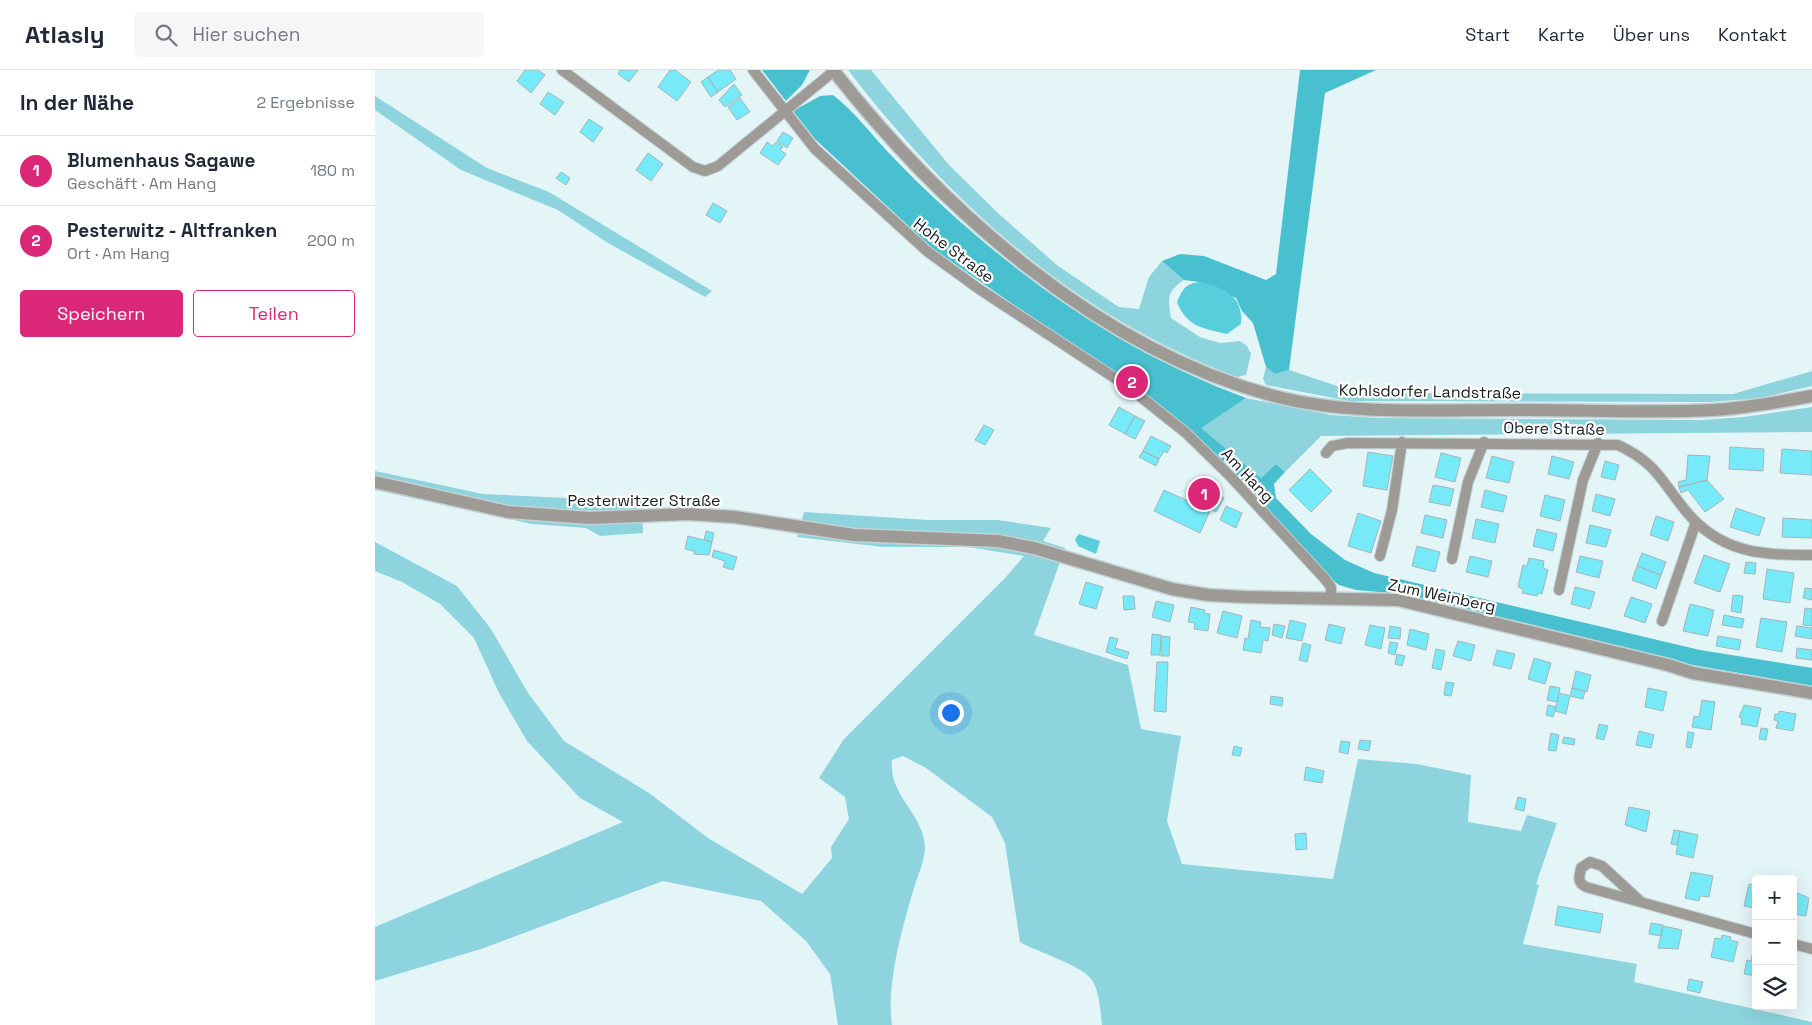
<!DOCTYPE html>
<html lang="de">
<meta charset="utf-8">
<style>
:root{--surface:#fff;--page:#f6f6f7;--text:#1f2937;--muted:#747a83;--line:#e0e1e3;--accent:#db2777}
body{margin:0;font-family:"Space Grotesk",sans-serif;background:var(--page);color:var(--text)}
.controls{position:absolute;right:15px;bottom:15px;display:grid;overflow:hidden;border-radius:5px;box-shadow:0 5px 20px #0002}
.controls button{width:45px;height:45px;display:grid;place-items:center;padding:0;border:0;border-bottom:1px solid var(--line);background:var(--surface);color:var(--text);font:25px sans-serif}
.you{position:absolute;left:575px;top:642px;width:18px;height:18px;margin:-12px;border:4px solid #fff;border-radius:50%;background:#1a73e8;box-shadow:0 0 0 8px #1a73e833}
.badge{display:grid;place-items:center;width:32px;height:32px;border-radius:50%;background:var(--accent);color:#fff;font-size:16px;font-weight:700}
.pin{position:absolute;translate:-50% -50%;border:2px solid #fff;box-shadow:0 1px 5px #0006}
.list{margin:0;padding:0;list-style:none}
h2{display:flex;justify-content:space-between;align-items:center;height:65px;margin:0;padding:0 20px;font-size:21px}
h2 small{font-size:16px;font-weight:400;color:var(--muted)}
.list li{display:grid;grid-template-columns:32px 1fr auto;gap:15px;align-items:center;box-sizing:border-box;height:70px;padding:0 20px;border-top:1px solid var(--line)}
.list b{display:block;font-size:19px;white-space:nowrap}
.list p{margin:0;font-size:16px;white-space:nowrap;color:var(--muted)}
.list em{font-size:16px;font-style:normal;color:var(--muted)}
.actions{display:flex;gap:10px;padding:15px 20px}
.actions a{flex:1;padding:11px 0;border:1px solid var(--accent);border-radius:5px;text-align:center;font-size:18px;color:var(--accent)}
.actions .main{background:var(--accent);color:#fff}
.icon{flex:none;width:28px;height:28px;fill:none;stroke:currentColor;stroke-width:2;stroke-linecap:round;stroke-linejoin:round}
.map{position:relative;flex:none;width:1437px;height:955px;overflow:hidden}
header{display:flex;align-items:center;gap:30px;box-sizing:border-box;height:70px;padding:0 25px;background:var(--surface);border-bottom:1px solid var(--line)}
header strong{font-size:24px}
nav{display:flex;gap:28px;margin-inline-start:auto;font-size:18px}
.search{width:350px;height:45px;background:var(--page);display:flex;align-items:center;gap:12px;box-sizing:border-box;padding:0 18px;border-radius:5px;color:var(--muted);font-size:19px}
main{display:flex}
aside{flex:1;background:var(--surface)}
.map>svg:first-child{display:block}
</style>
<header>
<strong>Atlasly</strong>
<div class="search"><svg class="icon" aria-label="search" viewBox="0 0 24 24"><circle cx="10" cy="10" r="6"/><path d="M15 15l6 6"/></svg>Hier suchen</div>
<nav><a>Start</a><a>Karte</a><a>Über uns</a><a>Kontakt</a></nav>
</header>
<main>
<aside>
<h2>In der Nähe<small>2 Ergebnisse</small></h2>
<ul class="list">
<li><span class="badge">1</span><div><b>Blumenhaus Sagawe</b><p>Geschäft · Am Hang</p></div><em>180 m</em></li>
<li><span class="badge">2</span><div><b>Pesterwitz - Altfranken</b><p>Ort · Am Hang</p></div><em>200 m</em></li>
</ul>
<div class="actions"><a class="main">Speichern</a><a>Teilen</a></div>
</aside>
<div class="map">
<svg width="1437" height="955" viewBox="0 0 1437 955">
<rect width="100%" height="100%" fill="#e4f5f7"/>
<path fill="#8dd4de" d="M473,0H496L574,95L625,145L683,196L729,227L744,237L764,239L774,207L787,191L809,210C791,222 793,228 796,248L825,267L845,273L865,271L872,276L876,284L871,305L862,307C700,246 577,135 473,0Z
M0,26L112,98L174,122L337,221L330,227L233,173L183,140L86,100L0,40Z
M891,297L900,304L914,300L983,323L1358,324L1437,301V316L1385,328L1335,332L974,331L891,315L888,309Z
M871,328L956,345L1002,348L1326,350L1369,347L1437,337V362L946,366L910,402L901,394L886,408L825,358Z
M0,401L108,424L214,429L267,427L268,463L225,466L211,458L157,454L0,420Z
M429,442L553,450H623L676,458L668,471L690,478L659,565L753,595L766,659L806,666L792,751L807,794L958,809L983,689L1042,694L1096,705L1093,752L1146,761L1152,745L1182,753L1161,814L1164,815L1148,874L1262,894L1259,912L1437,952V955H727C725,941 725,922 717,910C707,895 662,882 645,872L630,773L617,747L551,698L528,686L517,690C513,725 549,744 550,777C550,790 542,808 538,821C527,859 511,915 517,955H463L455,904L431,871L386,831L288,811L106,879L0,911V857L248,752L205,728L152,671L124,623L99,568L65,534L27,512L0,501V472L82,516L116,559L153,623L189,671L274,723L333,768L427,824L457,788L456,777L474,749L470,727L444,708L469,669L630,508L649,486L593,477H508L422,467Z"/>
<path fill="#48c0d0" d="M387,0H435L427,15L411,31Z
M925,0H1001L950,23L914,300L900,304L891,297L878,253L867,241L861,228L824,212L809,210L787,191L805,184L829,186L891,210L901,204Z
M458,25C479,41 495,63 513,82C531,101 550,120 570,138C661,221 756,285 871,328L826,358L886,408L901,394L910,402L899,414L901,428L936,464L970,490L999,503L1325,580L1437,598V616L1312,594L1027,524L981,520L964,515L944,500L753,314L557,178L440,69L418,41L445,26Z"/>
<path fill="#58cedd" d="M824,212C848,217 869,226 866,254L852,264C827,258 812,257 802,232C807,220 810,214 824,212Z
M704,464L725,471L721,484L703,476L700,469Z"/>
<path fill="#77eafa" stroke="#a5b5b7" d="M150,0H163L170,5L156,23L142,11Z
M245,0H263L254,12L243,4Z
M295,0H300L316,12L302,31L283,17Z
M343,0H355L361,9L343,22L333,7Z
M333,7L343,22L336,27L326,12Z
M359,14L367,25L350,37L344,30Z
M173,22L189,32L180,45L165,34Z
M365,28L375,42L362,50L353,37Z
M214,49L228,58L218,72L205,62Z
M408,62L418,68L412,78L402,71Z
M392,72L398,76L401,72L408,77L405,80L411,84L403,95L385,83Z
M273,83L288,94L276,111L261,100Z
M186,102L195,108L191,115L181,108Z
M338,133L352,141L345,153L331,145Z
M744,337L760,346L750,364L734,355Z
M760,346L770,351L760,369L750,364Z
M609,355L619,360L610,375L600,370Z
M776,366L796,376L792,383L789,381L784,389L768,381Z
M1355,377L1389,379L1388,401L1354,399Z
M1407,379L1437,381V405L1405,403Z
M768,381L784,389L781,396L764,387Z
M993,382L1018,386L1012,420L988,416Z
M1066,383L1086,388L1080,412L1060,407Z
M1313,385L1335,386L1332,410L1304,417L1303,412L1311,410Z
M1117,386L1139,392L1134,413L1111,408Z
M1177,386L1199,392L1194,409L1173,404Z
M1230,391L1244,395L1240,410L1226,407Z
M935,399L957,421L936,442L914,420Z
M829,407L838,412L834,420L849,428L841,442L815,429Z
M1332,410L1349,429L1330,442L1313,420L1306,423L1304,417Z
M1058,415L1079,419L1075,436L1054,432Z
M789,420L835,441L825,463L779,441Z
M1110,420L1132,426L1128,442L1106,437Z
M1221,424L1240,429L1235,446L1217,441Z
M1170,425L1190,430L1185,451L1165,446Z
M851,436L867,443L861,458L845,450Z
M1361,438L1390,448L1384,466L1355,457Z
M983,443L1006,451L996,483L973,476Z
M1050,445L1072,450L1068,468L1046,463Z
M1281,446L1299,452L1293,471L1275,465Z
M1408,448L1437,450V468L1407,467Z
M1101,449L1124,454L1120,473L1097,468Z
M1215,455L1236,460L1231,477L1211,473Z
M1162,459L1182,464L1178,481L1158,476Z
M331,461L339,463L337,472L329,470Z
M313,466L337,472L334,485L319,484V481L310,479Z
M1042,476L1065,482L1060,502L1037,496Z
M339,480L362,487L358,500L348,497L350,491L337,487Z
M1267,483L1291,492L1286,505L1262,496Z
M1329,485L1355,494L1345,522L1319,513Z
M1095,486L1117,491L1113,507L1091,502Z
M1205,486L1228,491L1224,508L1201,502Z
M1154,488L1169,491L1168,498L1173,500L1167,524L1163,523L1162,526L1147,523L1148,519L1143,517L1148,495L1152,496Z
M1371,492L1381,493L1380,504L1369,503Z
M1262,496L1286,505L1281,519L1257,510Z
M1392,499L1419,503L1415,533L1388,529Z
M711,512L728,517L721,539L704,534Z
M1200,517L1220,522L1215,539L1196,534Z
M1430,518L1437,519V530L1428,528Z
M1358,525L1368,526L1366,543L1356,541Z
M748,526H759L760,539L749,540Z
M1256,527L1277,534L1270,553L1249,546Z
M781,531L799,535L795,552L777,547Z
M1315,534L1339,540L1333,566L1308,561Z
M816,537L830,540L829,543L835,544L833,561L819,559L820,553L813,552Z
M1430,538L1437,539V556L1428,555Z
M848,541L867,546L862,568L842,563Z
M1349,545L1369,549L1367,558L1347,555Z
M1386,548L1412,552L1407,582L1381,577Z
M876,550L886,552L885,557L895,558L893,571L888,570L886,583L868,580L870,568L873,569Z
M915,550L931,554L927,571L911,568Z
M899,554L910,556L907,568L897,565Z
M954,554L970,558L966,574L950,570Z
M995,555L1010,558L1006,579L990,575Z
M1015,556L1026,558L1025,569L1013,568Z
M1422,556L1437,558V569L1420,566Z
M1035,559L1054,564L1051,580L1032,575Z
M777,564L786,565L785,585H776Z
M787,566L795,567L794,586H786Z
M1343,566L1366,570L1364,580L1341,576Z
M735,567L743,569L740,578L754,582L752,589L731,582Z
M1083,571L1100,575L1096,591L1078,586Z
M1015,572L1023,573L1020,585L1013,583Z
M928,573L936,575L932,592L924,590Z
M1422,578L1437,580V590L1421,588Z
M1061,579L1070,581L1066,600L1057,598Z
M1122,580L1140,584L1136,599L1118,595Z
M1022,584L1030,586L1027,596L1020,594Z
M1159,588L1176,593L1170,614L1153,609Z
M782,592H793L791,642L779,641Z
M1201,601L1216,605L1212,622L1197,618Z
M1071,612L1079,613L1076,626L1069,625Z
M1175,616L1185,618L1182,632L1172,630Z
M1197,618L1210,621L1208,629L1195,626Z
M1273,618L1292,622L1288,641L1270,637Z
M1184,623L1195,626L1191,644L1180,641Z
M896,626L908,628L907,636L895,634Z
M1327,630L1340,632L1336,660L1317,657L1319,646L1324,647Z
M1173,635L1181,637L1178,647L1171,645Z
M1369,635L1386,638L1382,657L1366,654L1367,648L1364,647Z
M1404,641L1421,644L1418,661L1401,658L1403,651L1399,650L1400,644H1404Z
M1224,654L1233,656L1229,670L1221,668Z
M1386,658L1393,659L1391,670L1384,669Z
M1264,661L1279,665L1276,678L1261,675Z
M1313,662L1319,663L1316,678L1311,677Z
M1176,663L1184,665L1181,681L1173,680Z
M1189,667L1200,669L1199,675L1187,673Z
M985,670L996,671L994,681L983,679Z
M966,671L975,672L973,684L964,682Z
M859,676L867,678L865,686L857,685Z
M931,697L949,701L947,713L929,710Z
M1143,727L1151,729L1149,741L1140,739Z
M1254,737L1275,741L1271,762L1250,755Z
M1299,760L1305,761L1302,775L1296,774Z
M1305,761L1323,765L1318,788L1301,784Z
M931,763L932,779L921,780L920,764Z
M1316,802L1338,806L1334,827L1325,826L1324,831L1310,828Z
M1374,814L1381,815L1380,838L1369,836Z
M1418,821L1434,828L1431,846L1419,844L1418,849Z
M1183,836L1228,844L1225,863L1180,855Z
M1276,853L1288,855L1286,866L1274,864Z
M1288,856L1307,860L1303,879L1283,878Z
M1347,865L1356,867L1355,870L1363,872L1358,892L1336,887L1340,868L1346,869Z
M1379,876L1381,877V906L1369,904L1372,890L1376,891Z
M1314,909L1328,912L1325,923L1312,920Z"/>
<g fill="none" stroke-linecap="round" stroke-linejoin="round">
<defs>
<path id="minor" d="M187,0L318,97L330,101L343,96L459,1
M378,0L440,79L553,182L604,219L752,316L811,363L855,406L950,509L956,517V528
M951,383L957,376L973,373L1243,375C1281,393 1285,409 1310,440C1344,482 1386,486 1437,485
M1005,486L1017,440L1027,372
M1077,489L1093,412L1109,372
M1184,520L1208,410L1223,373
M1287,551L1321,452
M1266,832L1227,796L1215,792L1206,798C1204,808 1202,812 1211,817L1381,864
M1418,874L1437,879"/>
<path id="tertiary" d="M458,0C568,140 723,279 899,326C978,347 1070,339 1151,340C1213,340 1277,343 1339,340C1372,338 1404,332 1437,326
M0,412L133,442L215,448L312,444L360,447L479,465L623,471L659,478L797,519L833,525L871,527L1023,530L1293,595L1318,603L1437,623"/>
</defs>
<use href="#minor" stroke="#c3d2d4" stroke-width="12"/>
<use href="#tertiary" stroke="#c3d2d4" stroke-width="15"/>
<use href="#minor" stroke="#9e9b96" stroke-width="10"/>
<use href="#tertiary" stroke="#9e9b96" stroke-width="12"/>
</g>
<g text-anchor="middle" stroke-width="4.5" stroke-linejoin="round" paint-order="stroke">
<g font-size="16" fill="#171c1d" stroke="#fefefe">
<text transform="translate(579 180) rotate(37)" y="6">Hohe Straße</text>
<text transform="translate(1055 321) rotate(1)" y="6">Kohlsdorfer Landstraße</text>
<text transform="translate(1179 358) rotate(1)" y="6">Obere Straße</text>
<text transform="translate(873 405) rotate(47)" y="6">Am Hang</text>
<text x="269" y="436">Pesterwitzer Straße</text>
<text transform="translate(1067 525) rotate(12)" y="6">Zum Weinberg</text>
</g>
</g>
</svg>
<div class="controls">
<button>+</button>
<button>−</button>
<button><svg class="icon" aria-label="layers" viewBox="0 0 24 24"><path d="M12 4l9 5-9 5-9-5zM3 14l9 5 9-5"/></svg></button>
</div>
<div class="you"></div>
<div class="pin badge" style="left:829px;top:424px">1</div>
<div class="pin badge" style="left:757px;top:312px">2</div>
</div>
</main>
